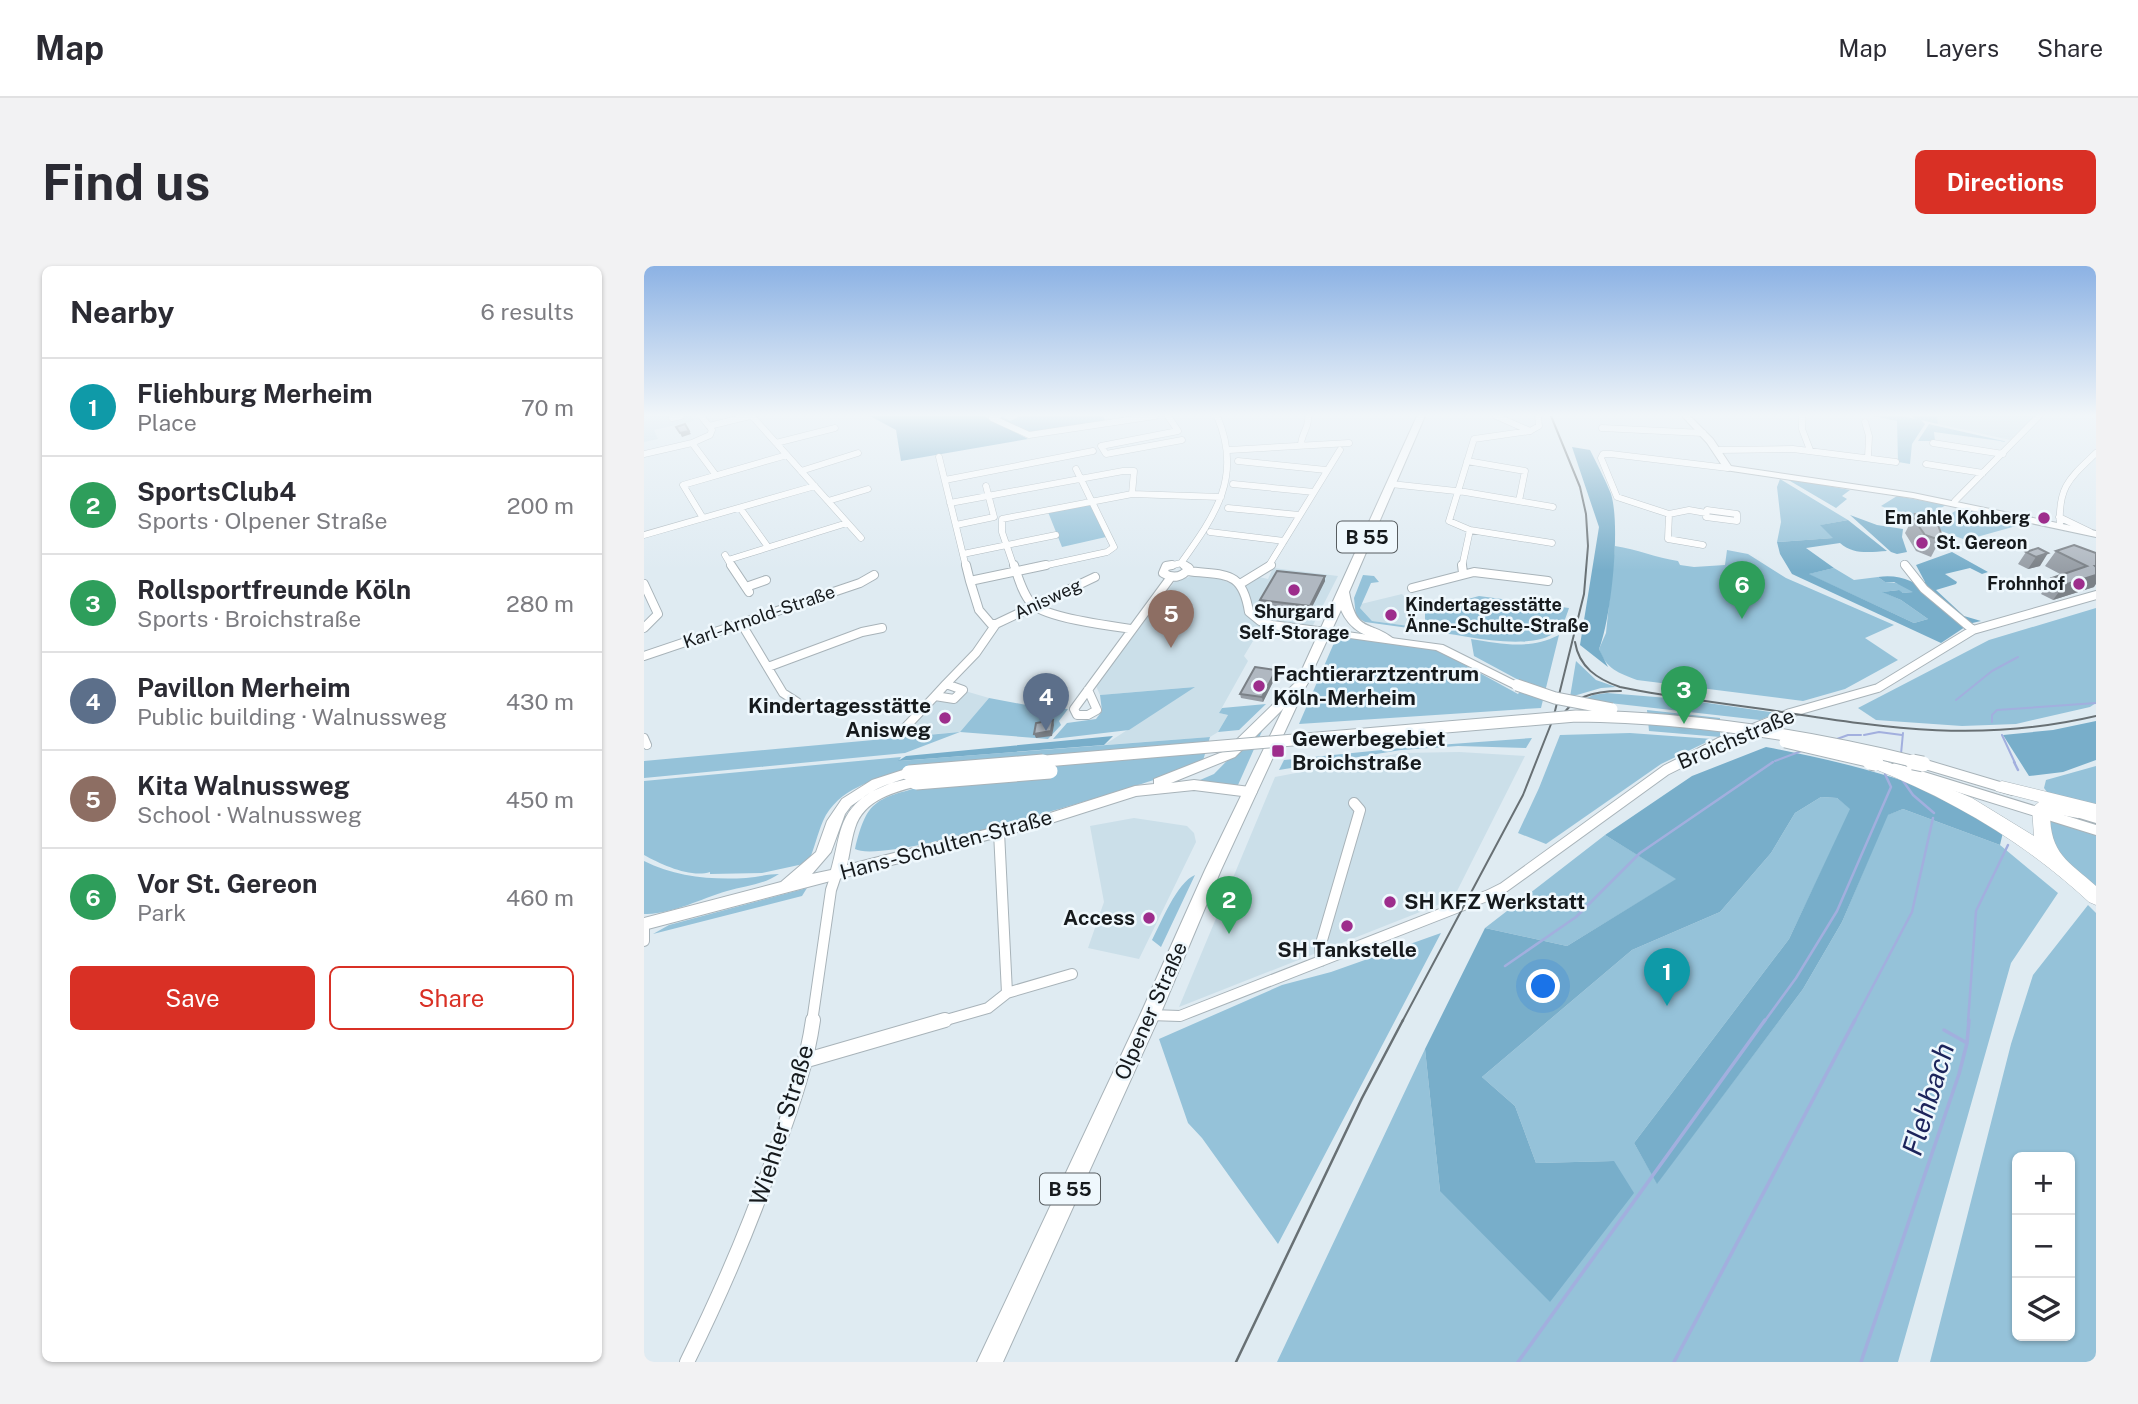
<!DOCTYPE html>
<meta charset="utf-8">
<style>
:root{--surface:#fff;--page:#f2f2f3;--text:#2b2b33;--muted:#7c7c81;--line:#e1e1e2;--accent:#d93025}
body{margin:0;font-family:"Public Sans",sans-serif;background:var(--page);color:var(--text)}
.controls{position:absolute;right:21px;bottom:21px;display:grid;overflow:hidden;border-radius:10px;box-shadow:0 2px 5px #0004}
.controls button{width:63px;height:63px;display:grid;place-items:center;padding:0;border:0;border-bottom:2px solid var(--line);background:var(--surface);color:var(--text);font:35px sans-serif}
.you{position:absolute;left:900px;top:721px;width:24px;height:24px;margin:-18px;border:5px solid #fff;border-radius:50%;background:#1a73e8;box-shadow:0 0 0 10px #1a73e833}
.badge{display:grid;place-items:center;width:46px;height:46px;border-radius:50%;background:var(--accent);color:#fff;font-size:23px;font-weight:700}
.pin{position:absolute;translate:-50% -58px;filter:drop-shadow(0 2px 4px #0008)}
.pin::after{content:'';position:absolute;top:37px;width:24px;height:21px;background:inherit;clip-path:polygon(0 0,100% 0,50% 100%)}
.list{margin:0;padding:0;list-style:none}
h2{display:flex;justify-content:space-between;align-items:center;height:91px;margin:0;padding:0 28px;font-size:30px}
h2 small{font-size:23px;font-weight:400;color:var(--muted)}
.list li{display:grid;grid-template-columns:46px 1fr auto;gap:21px;align-items:center;box-sizing:border-box;height:98px;padding:0 28px;border-top:2px solid var(--line)}
.list b{display:block;font-size:26px;white-space:nowrap}
.list p{margin:0;font-size:23px;white-space:nowrap;color:var(--muted)}
.list em{font-size:23px;font-style:normal;color:var(--muted)}
.actions{display:flex;gap:14px;padding:21px 28px}
.actions a{flex:1;padding:16px 0;border:2px solid var(--accent);border-radius:10px;text-align:center;font-size:24px;color:var(--accent)}
.actions .main{background:var(--accent);color:#fff}
.icon{flex:none;width:38px;height:38px;fill:none;stroke:currentColor;stroke-width:2;stroke-linecap:round;stroke-linejoin:round}
.map{position:relative;flex:none;width:1452px;height:1096px;overflow:hidden;border-radius:10px}
header{display:flex;align-items:center;gap:42px;box-sizing:border-box;height:98px;padding:0 35px;background:var(--surface);border-bottom:2px solid var(--line)}
header strong{font-size:33px}
nav{display:flex;gap:38px;margin-inline-start:auto;font-size:24px}
.intro{display:flex;align-items:center;justify-content:space-between;box-sizing:border-box;height:168px;padding:0 42px}
h1{margin:0;font-size:49px}
.button{padding:18px 32px;border-radius:10px;background:var(--accent);color:#fff;font-size:24px;font-weight:700}
main{display:flex;gap:42px;padding:0 42px}
aside{flex:1;background:var(--surface);border-radius:10px;box-shadow:0 2px 5px #0004}
.map>svg:first-child{display:block}
</style>
<header>
<strong>Map</strong>
<nav><a>Map</a><a>Layers</a><a>Share</a></nav>
</header>
<div class="intro"><h1>Find us</h1><a class="button">Directions</a></div>
<main>
<aside>
<h2>Nearby<small>6 results</small></h2>
<ul class="list">
<li><span class="badge" style="background:#0f9aa8">1</span><div><b>Fliehburg Merheim</b><p>Place</p></div><em>70 m</em></li>
<li><span class="badge" style="background:#2e9e5b">2</span><div><b>SportsClub4</b><p>Sports · Olpener Straße</p></div><em>200 m</em></li>
<li><span class="badge" style="background:#2e9e5b">3</span><div><b>Rollsportfreunde Köln</b><p>Sports · Broichstraße</p></div><em>280 m</em></li>
<li><span class="badge" style="background:#5c6f8a">4</span><div><b>Pavillon Merheim</b><p>Public building · Walnussweg</p></div><em>430 m</em></li>
<li><span class="badge" style="background:#8d6e63">5</span><div><b>Kita Walnussweg</b><p>School · Walnussweg</p></div><em>450 m</em></li>
<li><span class="badge" style="background:#2e9e5b">6</span><div><b>Vor St. Gereon</b><p>Park</p></div><em>460 m</em></li>
</ul>
<div class="actions"><a class="main">Save</a><a>Share</a></div>
</aside>
<div class="map">
<svg width="1452" height="1096" viewBox="0 0 1452 1096">
<rect width="100%" height="100%" fill="#dfebf2"/>
<path fill="#cbdfe9" d="M0,150H47L50,155L10,164L14,173L0,176Z
M1293,150H1391L1366,174L1294,158Z
M629,302L694,310L664,369L618,360L600,390L604,395L575,447L584,449L574,466L566,471L460,479L550,421L456,429L452,420L531,315L549,310L576,313L596,321L615,311L624,313Z
M758,328L772,343V361L728,355L716,342L717,338Z
M321,425L345,432L316,466L256,471L290,435L309,437Z
M815,486L881,490L809,633L535,741L631,511L757,487Z
M490,552L543,560L550,567L552,576L495,693L444,682L460,636L446,560Z"/>
<path fill="#95c2d9" fill-rule="evenodd" d="M357,150L366,155L376,150H459L462,156L386,168L353,153Z
M1229,150H1259L1271,153L1267,150H1293L1294,158L1277,154L1281,158L1268,178L1266,198L1254,196L1253,155Z
M1285,158L1289,159L1364,176L1290,166L1291,175H1274Z
M1141,212L1206,224L1198,230L1203,233L1192,242Z
M1136,213L1204,254L1177,259L1190,272L1133,276L1137,256L1133,221Z
M1253,230L1302,239L1274,255L1237,240Z
M446,238L462,271L418,281L404,246Z
M1316,242L1383,257L1322,274L1286,261Z
M971,280C993,283 1012,292 1034,295L1036,299L1050,301L1081,299L1083,284L1104,288L1142,312L1250,359L1221,372L1254,394L1201,423L1159,435L993,414C975,407 962,403 955,383L962,367Z
M1190,302L1210,314L1234,311L1241,316C1251,316 1262,319 1270,326L1259,327L1254,324L1239,326L1257,334L1284,353L1270,357L1164,308Z
M719,309L730,310L735,316L727,317L716,342L728,355L772,361V363L721,356L712,351L710,332Z
M835,330L925,342C922,351 919,361 912,366C884,387 814,368 781,364V345Z
M1452,342V437L1446,441L1372,458L1318,460L1232,454L1214,442L1345,374Z
M915,369L897,442L655,458L693,370L792,383L874,428L882,418L830,390L827,373C859,378 885,384 915,369Z
M932,395L952,414L972,421L957,422L926,431Z
M551,421L485,464L409,473L423,457L452,453L458,445L456,429Z
M963,427L1036,433L1133,447L1116,454L939,434L949,429Z
M345,432L398,442L424,443L415,455L417,459L404,473L316,466L261,487L0,512V495L316,466Z
M622,438L595,464L574,466L584,449L575,447L578,442Z
M1003,444L1076,452V471L1005,465Z
M623,454L594,519L549,517L570,508Z
M986,467L1069,473L1017,498L902,578L874,567L895,522L916,469Z
M566,471L558,498C510,515 242,601 211,583C223,533 232,533 280,520L262,504C230,514 194,522 179,555C173,569 170,584 164,597L118,607L66,608V606C47,612 18,599 0,589V515L257,491L255,495Z
M888,472L882,482L814,480L757,484L635,504L640,494L767,481Z
M1452,500V541L1406,530L1400,522L1402,514Z
M1177,531L1193,532L1207,543L1145,673L990,877L1013,917L1159,723L1198,656L1243,549L1259,543L1356,579L1414,627L1367,697L1254,1096H633L781,783L796,925L970,895L892,897L871,840L838,811L988,684L1076,646L1127,587L1151,547Z
M1400,551L1452,568V625L1413,587Z
M961,569L1033,613L923,680L841,662Z
M0,595C31,611 68,614 102,612C113,611 124,608 135,608C119,619 101,620 83,625C56,633 31,647 3,648H0Z
M551,609L517,681L508,674C517,657 533,616 551,609Z
M163,622L158,630L9,668L25,659Z
M1444,639L1452,647V1096H1286L1367,778L1389,709ZM1373,891H1426V1070H1373Z
M797,667L634,978L558,872L544,857L515,773L638,719L687,706Z"/>
<path fill="#78aeca" d="M226,150H340L384,173L257,195L252,164Z
M928,181L946,184C953,198 961,213 967,228C977,260 967,353 955,383L964,401L936,379L955,261Z
M1206,249L1233,259L1259,263L1258,271L1263,286L1253,288L1247,286Z
M1204,254L1243,285C1226,286 1209,289 1196,277L1162,282L1190,302L1165,308L1270,357L1284,353L1257,334L1238,326L1255,324L1259,327L1269,326L1250,316H1241L1234,311C1273,305 1295,336 1321,361L1297,377L1148,308L1136,288L1133,276L1189,272L1176,259Z
M1308,286L1344,306L1338,308L1326,302L1301,308L1313,316L1312,318L1292,324L1320,350L1337,355L1324,358L1277,317L1281,316L1272,299Z
M1452,455V494L1419,506L1385,510L1359,469L1409,464Z
M469,470L460,479L254,495L262,490Z
M1122,481C1184,493 1245,507 1303,531C1323,539 1341,552 1360,562L1356,579L1259,543L1244,549L1198,656L1159,723L1013,918L990,877L1145,673L1206,543L1193,532L1177,531L1151,547L1127,587L1076,646L988,684L838,811L871,840L892,897L970,895L990,927L906,1036L796,925L781,783L841,662L923,680L1032,613L961,569L1048,510Z"/>
<g fill="none" stroke-linecap="round" stroke-linejoin="round">
<path stroke="#a2afde" stroke-width="2" d="M1312,434L1348,405L1374,391
M1348,456V449L1353,444L1452,437
M1220,469L1235,466L1258,469
M1358,469L1371,497
M1193,473L1204,469H1217
M1257,488L1259,467
M1131,495L1160,484"/>
<path stroke="#a2afde" stroke-width="2.5" d="M1370,496L1374,504
M1257,512L1269,529L1290,547
M861,700L932,651L996,587L1129,496
M1120,756L1152,712L1193,645L1247,521L1241,508
M1210,756L1268,646L1289,552
M1324,756L1332,645L1364,579"/>
<path stroke="#a2afde" stroke-width="3.5" d="M1300,764L1323,777
M874,1096L1121,754
M1030,1096L1211,754
M1217,1096L1315,808L1323,777L1325,754"/>
<defs>
<path id="street-far3" d="M108,150L217,272
M354,150L348,152L385,169L511,150
M524,150L534,165L457,180L462,188L538,174
M852,150L886,165
M894,150L895,160L886,165L830,173L805,255L826,264L908,277
M1158,150V163L1166,184
M28,152L37,150
M1221,156L1225,170L1224,192
M65,160L106,150
M958,162L1059,167
M48,177L71,208
M132,177L191,162
M1289,177L1359,188
M657,179C657,168 666,160 664,150
M585,184L705,177
M1073,184L1149,183L1252,196
M0,188L48,177L66,169L68,164L57,150
M295,191L322,301
M594,195L682,204
M823,195L881,205L875,235
M1282,198L1339,207
M157,205L214,187
M301,214L449,185
M589,218L670,226
M747,218L821,226L909,241
M342,220L350,251
M184,235L224,223
M1311,235L1395,150
M306,237L479,205H490L488,228
M96,242L124,281
M584,242L655,249
M1063,244L1093,248V255L1062,251Z
M1062,247L1045,244L1025,248L973,231L957,192L959,188H967L1084,202
M1025,248L1024,273L1059,279
M1415,251L1446,266
M59,252L39,219L143,189
M312,259L350,251
M1416,259C1414,220 1426,212 1452,187
M566,266L640,275
M0,269L171,220
M319,288L412,269
M81,289L88,301
M84,294L203,257
M537,297C572,248 599,210 573,150
M1260,298L1262,301
M370,301L358,266V253L488,228L577,231
M394,301L463,286L470,281L432,203
M522,301L537,297L543,301
M624,301L696,184
M818,301L826,264"/>
<path id="street-far2" d="M87,299L105,326
M322,299L326,315
M370,299C374,311 379,329 388,338C403,352 466,360 488,363
M528,299L522,300L519,307C529,313 538,312 545,302L540,299
M818,299L819,307
M1261,299L1280,323L1329,364
M544,305C581,310 598,303 605,346L616,355L628,359L681,366
M0,318L14,348L0,362
M596,318L627,299
M102,321L122,314
M768,322L830,306L904,315
M97,357L139,427L153,436
M352,358H347L335,344L326,315L402,299
M0,390L216,317L230,309
M124,401L218,366L238,362
M302,418L319,424L310,433L291,430Z
M302,418L332,387L352,358L451,311
M444,424L453,444L444,449H433L430,443L527,311
M256,467L291,430
M0,472L3,479
M1035,497L1075,476L1146,447L1234,422L1329,364L1452,329"/>
<path id="street-far1" d="M355,566L363,727
M0,660V675
M677,695L676,681L716,544L710,537
M506,749L536,750L845,629L859,622L1022,504L1038,496
M168,756L187,624L192,609
M295,756L344,742L363,727L428,708"/>
<path id="street" d="M163,794L301,754
M43,1096C79,1023 110,951 136,873C150,834 163,796 169,754"/>
<path id="secondary" d="M1038,150H1046L1069,173L1087,200L1269,227L1452,265V271L1269,232L1081,204L1063,177Z
M681,363L799,379L879,419L873,423L869,422L792,384L677,368L675,366Z
M658,413L664,417L662,420L591,491L527,517L550,514L606,521L611,523L613,526L611,529L606,531L550,524L492,530L404,558L0,664V652L137,616L172,586L183,555L198,533L228,514L265,502L272,507L270,510C255,514 242,518 229,525L247,517L272,511L279,516L277,519C251,526 220,533 211,562C207,574 206,587 203,599L403,548L491,520L510,518V513L581,485L654,414ZM227,526C193,547 197,570 187,604L168,608L187,586L201,548L207,540Z
M1279,493L1373,521L1375,524L1368,529L1274,501L1272,498L1274,495Z
M1251,497L1452,559V569L1246,505L1244,502L1246,499Z
M1424,538L1452,547V557L1419,547L1417,543Z"/>
<path id="primary" d="M773,150H781L705,326C713,369 725,353 750,373L744,377C723,371 706,365 697,344L577,604L516,749L359,1096H333L497,747L561,604L656,408Z"/>
<path id="highway" d="M1232,491L1328,532L1390,570L1388,542L1395,536L1352,525L1350,521L1352,517L1358,515L1452,538V550L1442,548L1434,552L1406,547C1406,588 1424,595 1452,620V639L1445,636C1380,576 1309,534 1226,501L1224,497Z"/>
</defs>
<use href="#street-far3" stroke="#a8b3b9" stroke-width="7"/>
<use href="#street-far2" stroke="#a8b3b9" stroke-width="10"/>
<use href="#street-far1" stroke="#a8b3b9" stroke-width="12"/>
<use href="#street" stroke="#a8b3b9" stroke-width="16"/>
<use href="#secondary" stroke="#a8b3b9" stroke-width="2"/>
<use href="#primary" stroke="#a8b3b9" stroke-width="2"/>
<use href="#highway" stroke="#a8b3b9" stroke-width="1"/>
<use href="#street-far3" stroke="#fff" stroke-width="6"/>
<use href="#street-far2" stroke="#fff" stroke-width="8"/>
<use href="#street-far1" stroke="#fff" stroke-width="10"/>
<use href="#street" stroke="#fff" stroke-width="14"/>
<use href="#secondary" fill="#fff" fill-rule="evenodd"/>
<use href="#primary" fill="#fff" fill-rule="evenodd"/>
<use href="#highway" fill="#fff" fill-rule="evenodd"/>
<path stroke="#687074" stroke-width="2" d="M931,376C935,401 953,413 976,421C1023,431 1071,436 1119,443C1237,461 1332,478 1452,450
M914,456C928,430 949,425 977,425
M758,756L879,529L909,453L940,328L944,280L942,248L936,221L907,150"/>
<path stroke="#687074" stroke-width="2.5" d="M592,1096L718,832L759,754"/>
<defs>
<path id="secondary-bridge-far1" d="M873,419L911,432L968,443
M1141,476L1232,497
M378,497L932,450C1049,451 1162,469 1276,497"/>
<path id="secondary-bridge" d="M1226,496L1232,497
M1269,496L1279,498
M265,507L399,496
M272,516L406,505"/>
</defs>
<use href="#secondary-bridge-far1" stroke="#a8b3b9" stroke-width="13" stroke-linecap="butt"/>
<use href="#secondary-bridge" stroke="#a8b3b9" stroke-width="17" stroke-linecap="butt"/>
<use href="#secondary-bridge-far1" stroke="#fff" stroke-width="11"/>
<use href="#secondary-bridge" stroke="#fff" stroke-width="15"/>
</g>
<path fill="#979ea6" d="M1271,248L1298,270L1287,291L1272,285L1261,267Z
M1394,282L1396,300L1384,303L1374,298L1382,286Z
M1412,285L1452,287L1450,321L1409,334L1397,328L1408,312L1418,309L1401,300Z
M681,310V315L666,345L617,338L616,334Z
M633,408L619,436L597,432L596,428Z"/>
<path fill="#7b8187" d="M45,165L47,168L38,171L36,167Z
M1404,287L1396,300L1384,303L1392,291Z
M1452,300V318L1450,321L1409,334L1420,319Z
M681,310V315L666,345V340Z
M632,404L633,408L619,436L618,431Z
M409,454L410,459L408,470L392,472L390,468Z"/>
<path fill="#b0b8c1" stroke="#7b8187" stroke-width="2" d="M41,158L45,165L36,167L32,161Z
M1271,248L1281,249L1294,259L1298,270L1296,274L1281,269L1269,252H1273Z
M1430,279L1452,287V300H1451L1452,301V309L1420,319L1408,312L1443,300L1412,285Z
M1394,282L1404,287L1392,291L1382,286Z
M633,305L681,310L666,340L616,334Z
M611,401L632,404L618,431L596,428Z
M409,454L407,465L390,468L392,457Z"/>
<linearGradient id="sky" x2="0" y2="1"><stop stop-color="#8cb2e4"/><stop offset="0.49" stop-color="#f1f6f9"/><stop offset="1" stop-color="#f1f6f9" stop-opacity="0"/></linearGradient>
<rect width="1452" height="304" fill="url(#sky)"/>
<g fill="#9d2d8c" stroke="#eff8fd" stroke-width="2.5">
<circle cx="1400" cy="252" r="7"/>
<circle cx="1278" cy="277" r="7"/>
<circle cx="1435" cy="318" r="7"/>
<circle cx="650" cy="324" r="7"/>
<circle cx="747" cy="349" r="7"/>
<circle cx="615" cy="420" r="7"/>
<circle cx="301" cy="452" r="7"/>
<rect x="627" y="478" width="14" height="14" rx="3.5"/>
<circle cx="746" cy="636" r="7"/>
<circle cx="505" cy="652" r="7"/>
<circle cx="703" cy="660" r="7"/>
</g>
<g text-anchor="middle" stroke-width="5" stroke-linejoin="round" paint-order="stroke">
<g font-size="18" font-weight="bold" fill="#161a1d" stroke="#eff8fd" text-anchor="end">
<text x="1386" y="258">Em ahle Kohberg</text>
<text x="1292" y="283" text-anchor="start">St. Gereon</text>
<text x="1421" y="324">Frohnhof</text>
<text x="761" y="345" text-anchor="start">Kindertagesstätte<tspan x="761" dy="21">Änne-Schulte-Straße</tspan></text>
<text x="650" y="352" text-anchor="middle">Shurgard<tspan x="650" dy="21">Self-Storage</tspan></text>
</g>
<g font-size="18" fill="#161a1d" stroke="#eff8fd">
<text transform="translate(404 333) rotate(-25)" y="6">Anisweg</text>
<text transform="translate(115 351) rotate(-19)" y="6">Karl-Arnold-Straße</text>
</g>
<g fill="#eff8fd" stroke="#575d60" stroke-width="2">
<rect x="693" y="255.5" width="60" height="31" rx="5"/>
<rect x="396" y="907.5" width="60" height="31" rx="5"/>
</g>
<g font-size="19" font-weight="bold" fill="#161a1d">
<text x="723" y="278">B 55</text>
<text x="426" y="930">B 55</text>
</g>
<g font-size="21" font-weight="bold" fill="#161a1d" stroke="#eff8fd" text-anchor="start">
<text x="629" y="415">Fachtierarztzentrum<tspan x="629" dy="24">Köln-Merheim</tspan></text>
<text x="287" y="447" text-anchor="end">Kindertagesstätte<tspan x="287" dy="24">Anisweg</tspan></text>
<text x="648" y="480">Gewerbegebiet<tspan x="648" dy="24">Broichstraße</tspan></text>
<text x="760" y="643">SH KFZ Werkstatt</text>
<text x="491" y="659" text-anchor="end">Access</text>
<text x="703" y="691" text-anchor="middle">SH Tankstelle</text>
</g>
<g font-size="21" fill="#161a1d" stroke="#eff8fd">
<text transform="translate(1092 473) rotate(-23)" y="7">Broichstraße</text>
<text transform="translate(302 579) rotate(-15)" y="7">Hans-Schulten-Straße</text>
<text transform="translate(507 745) rotate(-66)" y="7">Olpener Straße</text>
</g>
<g font-size="24" fill="#161a1d" stroke="#eff8fd">
<text transform="translate(138 859) rotate(-73)" y="8">Wiehler Straße</text>
</g>
<g font-size="28" font-style="italic" fill="#1c245b" stroke="#eff8fd">
<text transform="translate(1284 833) rotate(-73)" y="10">Flehbach</text>
</g>
</g>
</svg>
<div class="controls">
<button>+</button>
<button>−</button>
<button><svg class="icon" aria-label="layers" viewBox="0 0 24 24"><path d="M12 4l9 5-9 5-9-5zM3 14l9 5 9-5"/></svg></button>
</div>
<div class="you"></div>
<div class="pin badge" style="left:1023px;top:740px;background:#0f9aa8">1</div>
<div class="pin badge" style="left:585px;top:668px;background:#2e9e5b">2</div>
<div class="pin badge" style="left:1040px;top:458px;background:#2e9e5b">3</div>
<div class="pin badge" style="left:402px;top:465px;background:#5c6f8a">4</div>
<div class="pin badge" style="left:527px;top:382px;background:#8d6e63">5</div>
<div class="pin badge" style="left:1098px;top:353px;background:#2e9e5b">6</div>
</div>
</main>
